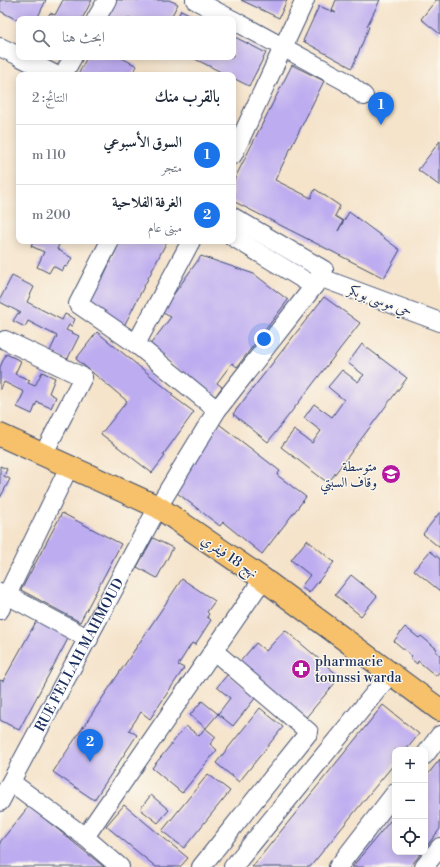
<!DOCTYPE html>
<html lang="ar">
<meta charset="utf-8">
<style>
:root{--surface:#fff;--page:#f2f2f3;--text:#1f2937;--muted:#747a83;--line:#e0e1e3;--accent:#1a73e8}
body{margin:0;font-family:"Libre Bodoni",Amiri,serif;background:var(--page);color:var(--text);direction:rtl}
.controls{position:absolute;right:12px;bottom:12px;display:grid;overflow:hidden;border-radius:8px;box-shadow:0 2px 10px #0003}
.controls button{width:36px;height:36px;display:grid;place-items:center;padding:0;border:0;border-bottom:1px solid var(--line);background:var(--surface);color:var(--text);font:20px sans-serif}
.you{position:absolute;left:264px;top:339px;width:14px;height:14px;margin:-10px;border:3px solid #fff;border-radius:50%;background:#1a73e8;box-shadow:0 0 0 6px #1a73e833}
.badge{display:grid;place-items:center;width:26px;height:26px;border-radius:50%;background:var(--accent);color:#fff;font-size:13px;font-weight:700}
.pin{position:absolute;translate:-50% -33px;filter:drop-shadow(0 1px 2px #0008)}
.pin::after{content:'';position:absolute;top:21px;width:14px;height:12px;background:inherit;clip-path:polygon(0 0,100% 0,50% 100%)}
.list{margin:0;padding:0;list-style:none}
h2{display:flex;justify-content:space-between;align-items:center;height:52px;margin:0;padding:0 16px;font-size:17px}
h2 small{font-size:13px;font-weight:400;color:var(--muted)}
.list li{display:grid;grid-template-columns:26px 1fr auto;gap:12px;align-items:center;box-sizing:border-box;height:60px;padding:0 16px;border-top:1px solid var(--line)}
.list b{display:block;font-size:15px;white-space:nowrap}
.list p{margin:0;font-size:13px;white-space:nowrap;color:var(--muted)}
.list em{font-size:13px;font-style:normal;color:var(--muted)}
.icon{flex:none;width:22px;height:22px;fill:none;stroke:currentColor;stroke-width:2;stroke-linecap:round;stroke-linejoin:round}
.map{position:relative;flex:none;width:440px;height:867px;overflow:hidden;direction:ltr}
.search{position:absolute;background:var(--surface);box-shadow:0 2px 10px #0003;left:16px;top:16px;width:220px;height:44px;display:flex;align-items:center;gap:10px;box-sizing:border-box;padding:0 14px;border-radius:8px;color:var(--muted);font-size:15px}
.panel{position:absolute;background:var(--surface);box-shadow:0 2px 10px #0003;left:16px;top:72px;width:220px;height:172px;border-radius:8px;direction:rtl}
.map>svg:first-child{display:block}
</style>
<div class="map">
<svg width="440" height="867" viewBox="0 0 440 867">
<rect width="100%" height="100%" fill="#fbf7ec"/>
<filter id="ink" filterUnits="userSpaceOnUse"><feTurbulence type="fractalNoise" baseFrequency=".025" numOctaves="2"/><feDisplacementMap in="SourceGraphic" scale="8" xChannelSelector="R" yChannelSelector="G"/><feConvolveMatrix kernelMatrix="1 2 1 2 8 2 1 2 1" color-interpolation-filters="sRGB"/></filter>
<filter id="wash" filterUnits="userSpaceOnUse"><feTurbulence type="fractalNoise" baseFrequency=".012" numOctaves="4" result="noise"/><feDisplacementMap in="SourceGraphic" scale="16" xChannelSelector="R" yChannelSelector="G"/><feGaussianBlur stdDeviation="0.9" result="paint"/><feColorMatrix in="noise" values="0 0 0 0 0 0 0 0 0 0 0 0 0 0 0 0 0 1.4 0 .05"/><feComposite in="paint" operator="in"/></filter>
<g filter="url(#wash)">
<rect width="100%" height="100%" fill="#f5e3ca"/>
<g id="blocks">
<path fill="#bdacf0" d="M0,0H46L37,19H19V21L0,11Z
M63,0H92L82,19H47L50,13L55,15Z
M116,0H169L178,4L170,19H107Z
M241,0H287L279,18Z
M336,0H380L367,26L369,27L352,68L303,41L319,6L336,13L332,10Z
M436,0H440V34L421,19Z
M181,10L199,19H177Z
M233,36L266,53L249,86L233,78V75H227L191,57H233Z
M87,57H123L122,58L137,66L132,75H78Z
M292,65L324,81L275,180L311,198L315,189L340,206L335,216L343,221L338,231L349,212L400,250L384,278L233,201V182Z
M440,141V186L418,170Z
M33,241H64L62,244L60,243L57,249L72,258L67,267L65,266L62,271L53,266L49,273L37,267L44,252L31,246Z
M116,241H167L124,326L86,307L102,276L103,277L115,252L111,250Z
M201,256L254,274L288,300L237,367L232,363L217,383L222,387L215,397L149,346L171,317L161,312Z
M12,276L34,287L27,302L62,320L65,314L75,319L72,326L69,325L66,330L79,336L67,360L50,351L57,336L28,321L25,327L13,321L18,313L20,314L21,313L0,302V299Z
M324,297L360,323L268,442L233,414Z
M97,332L173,394L171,395L194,412L163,455L165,456L152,473L101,434L127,401L76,359Z
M362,344L407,378L328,483L281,447L294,430L312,443L321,431L304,418L314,404L332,417L344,400L328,387L342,370L358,382L361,378L364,375L348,363Z
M6,354L21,361L15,374L30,380L28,383L35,386L42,372L55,378L49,393L56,397L51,408L37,402L32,414L17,407L24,392L4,382L0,390V367Z
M219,424L280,471L277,475L306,497L262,554L223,522L220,526L172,489L184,470Z
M0,466L7,469L4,476L10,479L0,498Z
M440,512V548L423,534Z
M62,513L121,544L80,622L21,590Z
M153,538L173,548L157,578L137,567Z
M307,540L334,562L309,593L301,587L310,575L291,560Z
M430,551L440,559V591L414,570Z
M351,575L377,596L361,616L335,595Z
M182,579L215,601L207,612L209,614L207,617L211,620L195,645L192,643L178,665L184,668L150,719L141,712L129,730L137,735L94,800L53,772Z
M37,620L69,637L19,730L0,720V680L3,681Z
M405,627L419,638L421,636L437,649L435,651L440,655V671L436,676L418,661L417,664L410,658L412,656L394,641Z
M285,630L340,677L303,721L238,664L256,643L266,651Z
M228,674L256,697L233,726L218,714L230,698L217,687Z
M202,701L218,714L206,728L190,715Z
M383,705L419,734L406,750H395V763L366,798L310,867H252Z
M260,708L283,727L239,782L216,763Z
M186,726L199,736L205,728L216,737L210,744L217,750L182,793L152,768Z
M440,759V829L425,848V778Z
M208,774L230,791L184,848L162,831Z
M151,795L169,810L158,823L140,809Z
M124,805L188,858L180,867H156L106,826Z
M29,806L104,867H0V842Z
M395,815V852H422L410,867H352Z"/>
</g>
</g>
<g filter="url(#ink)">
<use href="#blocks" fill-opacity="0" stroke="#3c4a6e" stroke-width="1"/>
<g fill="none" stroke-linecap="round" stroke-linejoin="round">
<defs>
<g id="minor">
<path d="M195,0L231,19"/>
<path d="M96,19L107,0"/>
<path d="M233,20L345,81L364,96"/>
<path d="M0,47L19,56"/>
<path d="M20,57L56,75"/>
<path d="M63,75L73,57"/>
<path d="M233,155L305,0"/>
<path d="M233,237L314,286"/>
<path d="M110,241L78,304L136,344L217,410"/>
<path d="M319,277L440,322"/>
<path d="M5,340L83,377L43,455"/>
<path d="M136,344L191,241"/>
<path d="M0,592L7,595L69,467"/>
<path d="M0,610L7,595L89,639"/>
<path d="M425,755L440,735"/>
<path d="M11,782L85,837L120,867"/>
<path id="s1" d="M0,802L158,507L217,410L314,286L324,270L233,217"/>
<path d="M85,837L263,579"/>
<path d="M201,867L309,732L214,651"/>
<path d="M233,867L391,673"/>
<path d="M338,867L395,793"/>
<path d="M424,867L440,847"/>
</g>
<path id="major" d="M0,435L158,507L263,579L440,710"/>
</defs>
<use href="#minor" stroke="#3c4a6e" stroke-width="20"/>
<use href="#major" stroke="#3c4a6e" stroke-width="24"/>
<use href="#minor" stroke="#fff" stroke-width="18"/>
<use href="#major" stroke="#f6c16b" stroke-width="22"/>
</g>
</g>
<defs>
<symbol id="school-disc" viewBox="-11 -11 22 22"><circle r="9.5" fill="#b5179e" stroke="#fbf7ec"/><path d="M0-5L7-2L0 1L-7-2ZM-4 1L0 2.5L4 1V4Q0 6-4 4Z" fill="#fff"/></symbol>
<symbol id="pharmacy-disc" viewBox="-11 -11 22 22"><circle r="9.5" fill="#b5179e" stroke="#fbf7ec"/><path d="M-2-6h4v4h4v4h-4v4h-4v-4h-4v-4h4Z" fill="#fff"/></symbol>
</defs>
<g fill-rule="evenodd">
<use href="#school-disc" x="380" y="463" width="22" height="22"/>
<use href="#pharmacy-disc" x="290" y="658" width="22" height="22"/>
</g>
<g text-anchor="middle" stroke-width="3" stroke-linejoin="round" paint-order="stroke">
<g font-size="14" fill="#1b2f5e" stroke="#fbf7ec">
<text transform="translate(380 300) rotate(20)" y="5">حي موسى بوبكر</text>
<text transform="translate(230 556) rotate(34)" y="5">نهج 18 فيفري</text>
<text dy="5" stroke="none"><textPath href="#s1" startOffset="167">RUE FELLAH MAHMOUD</textPath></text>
</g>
<g font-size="14" fill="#1b2f5e" stroke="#fbf7ec" text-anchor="end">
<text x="377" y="471">متوسطة<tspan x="377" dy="16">وقاف السبتي</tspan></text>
<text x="315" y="666" text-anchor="start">pharmacie<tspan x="315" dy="16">tounssi warda</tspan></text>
</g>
</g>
</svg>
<div class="controls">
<button>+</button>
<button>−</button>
<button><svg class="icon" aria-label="locate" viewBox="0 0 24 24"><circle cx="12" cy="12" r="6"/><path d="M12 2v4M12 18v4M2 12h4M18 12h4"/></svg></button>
</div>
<div class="you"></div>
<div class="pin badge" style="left:381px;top:125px">1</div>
<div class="pin badge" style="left:90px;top:762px">2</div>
<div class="search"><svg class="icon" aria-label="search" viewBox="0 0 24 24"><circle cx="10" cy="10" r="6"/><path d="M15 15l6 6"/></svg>ابحث هنا</div>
<section class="panel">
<h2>بالقرب منك<small>النتائج: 2</small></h2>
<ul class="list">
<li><span class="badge">1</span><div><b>السوق الأسبوعي</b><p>متجر</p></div><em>110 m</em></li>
<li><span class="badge">2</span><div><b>الغرفة الفلاحية</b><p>مبنى عام</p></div><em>200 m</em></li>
</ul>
</section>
</div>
